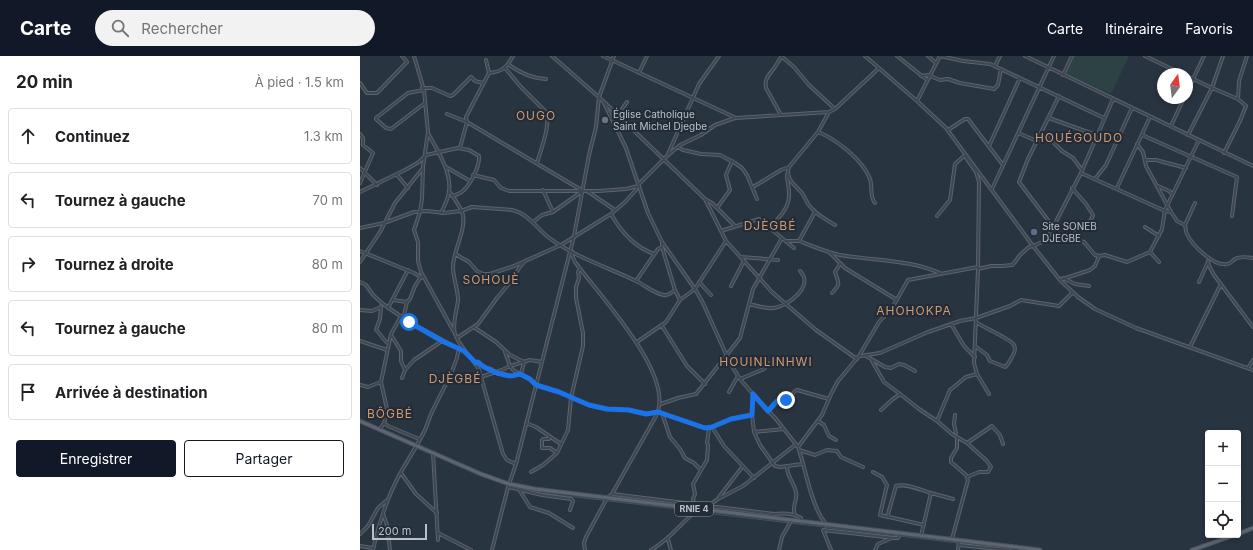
<!DOCTYPE html>
<html lang="fr">
<meta charset="utf-8">
<style>
:root{--surface:#fff;--page:#f2f2f2;--text:#202124;--muted:#757577;--line:#e0e0e0;--accent:#111827}
body{margin:0;font-family:Inter,sans-serif;background:var(--page);color:var(--text)}
.controls{position:absolute;right:12px;bottom:12px;display:grid;overflow:hidden;border-radius:4px;box-shadow:0 2px 6px #0003}
.controls button{width:36px;height:36px;display:grid;place-items:center;padding:0;border:0;border-bottom:1px solid var(--line);background:var(--surface);color:var(--text);font:20px sans-serif}
.compass{position:absolute;left:797px;top:12px;width:36px;height:36px;border-radius:50%;background:var(--surface);box-shadow:0 2px 6px #0003;rotate:14deg}
.scale{position:absolute;left:12px;bottom:10px;width:55px;box-sizing:border-box;padding-left:4px;border:2px solid #bac1cb;border-top:0;font-size:11px;line-height:14px;white-space:nowrap;color:#bac1cb;-webkit-text-stroke:3px #222b36;paint-order:stroke}
.stop{position:absolute;width:12px;height:12px;margin:-9px;border:3px solid #1a73e8;border-radius:50%;background:#fff}
.stop.end{background:#1a73e8;border-color:#fff;box-shadow:0 1px 4px #0008}
.list{margin:0;padding:0;list-style:none}
h2{display:flex;justify-content:space-between;align-items:center;height:52px;margin:0;padding:0 16px;font-size:17px}
h2 small{font-size:13px;font-weight:400;color:var(--muted)}
.list li{display:grid;grid-template-columns:26px 1fr auto;gap:12px;align-items:center;box-sizing:border-box;height:56px;margin:0 8px 8px;padding:0 8px;border:1px solid var(--line);border-radius:4px}
.list b{display:block;font-size:15px;white-space:nowrap}
.list em{font-size:13px;font-style:normal;color:var(--muted)}
.actions{display:flex;gap:8px;padding:12px 16px}
.actions a{flex:1;padding:9px 0;border:1px solid var(--accent);border-radius:4px;text-align:center;font-size:14px;color:var(--accent)}
.actions .main{background:var(--accent);color:#fff}
.icon{flex:none;width:22px;height:22px;fill:none;stroke:currentColor;stroke-width:2;stroke-linecap:round;stroke-linejoin:round}
.map{position:relative;flex:none;width:893px;height:494px;overflow:hidden}
header{display:flex;align-items:center;gap:24px;box-sizing:border-box;height:56px;padding:0 20px;background:var(--accent);color:#fff}
header strong{font-size:19px}
nav{display:flex;gap:22px;margin-inline-start:auto;font-size:14px}
.search{width:280px;height:36px;background:var(--page);display:flex;align-items:center;gap:10px;box-sizing:border-box;padding:0 14px;border-radius:22px;color:var(--muted);font-size:15px}
main{display:flex}
aside{flex:1;background:var(--surface)}
.map>svg:first-child{display:block}
</style>
<header>
<strong>Carte</strong>
<div class="search"><svg class="icon" aria-label="search" viewBox="0 0 24 24"><circle cx="10" cy="10" r="6"/><path d="M15 15l6 6"/></svg>Rechercher</div>
<nav><a>Carte</a><a>Itinéraire</a><a>Favoris</a></nav>
</header>
<main>
<aside>
<h2>20 min<small>À pied · 1.5 km</small></h2>
<ul class="list">
<li><svg class="icon" aria-label="ahead" viewBox="0 0 24 24"><path d="M12 20V5M6 11l6-6 6 6"/></svg><div><b>Continuez</b></div><em>1.3 km</em></li>
<li><svg class="icon" aria-label="left" viewBox="0 0 24 24"><path d="M17 20v-9H6M10 6l-5 5 5 5"/></svg><div><b>Tournez à gauche</b></div><em>70 m</em></li>
<li><svg class="icon" aria-label="right" viewBox="0 0 24 24"><path d="M7 20v-9h11M14 6l5 5-5 5"/></svg><div><b>Tournez à droite</b></div><em>80 m</em></li>
<li><svg class="icon" aria-label="left" viewBox="0 0 24 24"><path d="M17 20v-9H6M10 6l-5 5 5 5"/></svg><div><b>Tournez à gauche</b></div><em>80 m</em></li>
<li><svg class="icon" aria-label="arrive" viewBox="0 0 24 24"><path d="M6 21V4h12l-3 4 3 4H6"/></svg><div><b>Arrivée à destination</b></div></li>
</ul>
<div class="actions"><a class="main">Enregistrer</a><a>Partager</a></div>
</aside>
<div class="map">
<svg width="893" height="494" viewBox="0 0 893 494">
<rect width="100%" height="100%" fill="#293441"/>
<path fill="#2c4243" d="M713,0H769L751,38L705,17Z"/>
<g fill="none" stroke-linecap="round" stroke-linejoin="round">
<path stroke="#415269" stroke-width="1" d="M154,431L181,437L334,455
M337,456L632,491
M649,493L654,494"/>
<defs>
<path id="minor" d="M54,0L64,34L68,76L63,111L62,143L60,156L54,174L58,186V205L61,216L94,276
M192,0L241,43L345,143L366,185L412,236L456,274L497,303
M243,0L374,61
M421,0L434,11L449,29L475,53
M505,0L557,45L586,72L673,190L700,224L718,241L735,253L776,272L893,314
M537,0L567,24
M568,0L576,7
M580,0L603,5L630,8L744,62
M665,0L893,110
M785,0L822,18
M863,0L852,32L878,43L886,50L880,65L864,97
M126,4L129,17C142,16 147,11 153,0
M149,9C161,17 171,22 186,23
M635,10L640,0
M145,12L161,31L186,56C191,69 181,93 177,107
M279,17L287,0
M703,19L712,0
M561,20L568,19L580,24L588,23L600,27L634,33L638,29L641,13
M827,20L852,32L828,79
M0,27L7,37H17L47,6L42,0
M62,32H72L90,40L93,39L111,21L115,25L123,27
M64,34L48,37L16,62V63L26,72L31,73L65,47
M827,36L844,0
M699,40L668,103L659,126L700,180
M878,43L879,25L887,0
M557,45L580,0
M244,47L266,92L288,157L302,186V191L315,234L320,244
M469,56L458,76L429,111C425,123 435,129 442,137C444,140 446,144 448,148C454,157 465,163 475,169
M87,58L107,66L223,135
M258,59L267,46
M421,59L406,32C404,22 410,18 415,11C417,8 419,4 422,0
M689,62L736,79
M811,70L824,42
M588,74L605,63H608L643,109
M458,76C476,83 503,104 510,123C513,131 509,140 515,147
M68,77C77,94 92,116 89,136C88,143 84,151 81,157
M658,77L677,85L684,81L690,83L702,95L713,102L722,114
M0,78L3,82V89L13,97L0,127
M782,79L877,121L872,160
M777,88L783,96L786,110L811,156L817,165L825,169C826,171 825,175 827,178C832,189 854,211 867,208C871,208 872,205 875,203C880,200 887,201 893,202
M629,90L660,22
M318,91L323,94L341,98L360,99L375,107L382,112L387,119L397,143
M100,92L107,66L106,61L129,17
M308,98L339,28L359,0
M605,100L616,116L619,126L618,213L614,307L617,318L629,338
M785,104H796L826,112
M86,111L110,125
M0,112L17,129
M721,117L805,155L811,156
M37,119L48,132
M113,119L134,124L141,132L149,135H239L266,133L278,130
M735,123L746,109L772,52
M798,130L809,135L812,138
M393,131L421,114L429,111
M757,132L790,61
M632,133L694,0
M183,134L193,156
M89,135C94,142 101,151 103,159C106,175 93,195 93,211C93,222 98,233 98,244C97,255 92,267 95,278C100,292 112,301 119,314L143,398L147,404L156,408
M227,135L255,154
M0,136L45,114L59,106L66,99L98,92L109,94L119,100C120,110 111,127 104,134C101,137 96,139 92,140
M345,143L352,147L375,170
M357,152L370,134L366,119L372,105
M251,158C261,176 275,191 294,198
M577,160L590,144L595,108L604,100
M173,166L182,159L193,156L221,136
M825,169L835,147
M785,171L799,180
M0,172L24,167L54,156L67,155L84,157L101,155L112,151L152,154C167,157 177,172 188,181C214,201 247,211 276,225C285,229 294,238 304,239C308,240 311,237 315,234
M410,172C419,161 430,152 429,137C429,130 427,124 427,118
M361,175L399,163L434,192
M687,183L721,117L753,43
M710,183L720,172L731,164L733,159L726,148L712,132
M426,185H439L455,156
M439,185C452,190 466,196 480,199C514,205 548,203 580,217
M302,186L335,233L343,247L370,307L380,323L398,344L416,363L438,391
M0,195L54,217L61,221
M213,196L212,199L215,206C238,238 317,320 296,360L252,438L247,442L226,481L224,487L225,494
M469,196L485,212L537,244
M790,196L799,206
M95,198L109,206L117,215L123,218H130L154,210L201,189L251,158L265,146L275,135L279,128L307,100L320,89L341,79L355,69L375,62L469,56L475,53L519,12
M381,201L418,204
M848,205L849,210L854,219L893,271
M0,206L20,176L35,147L63,112
M618,213L631,210H642L652,209L655,206L660,199L669,191L673,190L694,181H701L724,186L735,199L739,200L745,199L767,206L790,196L802,173L805,154L839,84
M703,222L715,228L729,230
M700,224L730,214L735,210L739,200
M276,225L298,193L302,191
M0,226L6,229L13,239L23,248L46,264L99,293
M339,226L351,239
M839,226L848,206
M371,230L384,205
M472,237C481,227 479,228 475,216L480,208
M33,244L47,246
M389,248C397,250 406,253 414,252C428,250 455,230 440,215
M21,250L20,263L16,274C21,278 23,284 28,287
M28,252L48,214
M0,254L12,255L21,251
M591,268L604,290L615,301
M302,270L327,310L345,328
M115,272L136,286L150,299L164,306L161,318L152,320L144,318H138L131,313L123,311L118,306L116,307
M31,279L41,295V305L45,314L42,322
M97,282L118,268L137,242L152,224L159,212L164,206
M0,285L27,294
M277,286L306,266L320,244L335,233L366,185
M615,290L627,299L630,305L645,311C648,309 650,305 652,301C654,298 656,293 654,289C651,283 624,272 616,266
M830,291L861,228
M145,296L150,310L153,314L169,323L176,329L199,336L229,349L247,353L269,354L286,358L299,356L345,372L352,371L371,363L392,359
M500,300L520,297L568,276L600,265L616,262L650,250L661,244L699,250L712,237
M506,300L525,311L531,312L539,308L544,309L555,315
M512,305L524,326L540,338
M888,312L893,304
M45,314L54,304L82,285
M121,321L142,314L150,310L170,304L182,306
M380,323L404,313L408,307
M0,329L8,331L21,326
M369,336L378,320
M393,339L392,359L394,376L400,389L415,410L420,411L442,408
M301,348L318,342L336,338L380,282L393,233L422,182
M521,354L533,343L540,338L559,353L577,365L592,378L607,387L627,405L631,411L628,416H619L607,421
M409,355L417,345L428,343L435,335L437,334L469,343
M302,357L310,381L320,393L325,402L334,407L341,414
M595,359L594,368L596,377
M458,365L464,369L469,380L476,384
M577,365L590,334L606,321L617,318
M24,367L28,370L59,383
M166,367L176,371L201,388
M352,371L364,390L394,422
M20,373L24,367L27,358V353L21,326L31,278L40,262L44,259L47,246L50,243L55,230L60,222L63,221
M394,376L424,373
M189,380V383H183L182,384V392H190L197,397
M607,387L632,370L640,379L643,388
M439,394L455,399L467,394L477,395L481,401L503,411
M73,397L78,484
M427,411C427,420 434,427 436,436C438,444 431,451 435,459
M171,416L183,409L197,397L208,374L211,342L223,290V277L216,242V231L219,222L218,216L220,213
M513,416L522,421L527,429L520,459L528,461
M41,417L56,438L77,457
M148,431L182,439L211,443L213,445L210,454
M160,435L170,451L189,457L213,472
M252,438L414,458C422,457 433,457 441,462V466
M359,441L383,410
M334,448L333,443L335,438L333,428L347,404L348,389L347,387L349,372
M344,453L358,443L383,430L435,389
M23,458L27,469L30,494
M466,469C465,466 463,464 461,461C449,440 446,414 438,391L462,359L472,336L478,325L499,300L519,266L532,252L548,224L618,211
M564,469L529,461L528,458L536,430C546,427 561,434 571,437
M78,477L111,494
M0,478L8,470L18,452L26,445
M561,480L571,437L593,443
M308,483L311,494
M592,483L608,424L606,419L591,406V402L597,392V382
M599,489L649,494
M0,490L13,492
M13,494C19,466 28,439 42,414C50,401 58,388 65,374C68,367 70,359 74,352C83,332 95,315 99,293
M132,494L148,431L156,408L214,180L229,99L236,71L239,41L254,0
M291,494C311,483 321,466 339,453
M419,494L422,481L431,465
M471,494L463,474L534,482
M515,494L518,488L532,482H538L540,477
M598,494L599,484"/>
<path id="major" d="M0,365L121,418L149,428L175,433L680,494
M878,478L893,472
M832,494L875,479"/>
</defs>
<use href="#minor" stroke="#5b646e" stroke-width="4"/>
<use href="#major" stroke="#474f5a" stroke-width="5"/>
<use href="#minor" stroke="#3d4651" stroke-width="2"/>
<use href="#major" stroke="#5c6571" stroke-width="3"/>
</g>
<g fill="none" stroke-linecap="round" stroke-linejoin="round">
<path stroke="#1a73e8" stroke-width="5" d="M49,266L82,285L104,295L116,307L118,306C125,313 140,319 150,320C153,320 156,319 160,318L170,323L176,329L199,336L229,349L247,353L269,354L286,358L298,356L345,372L352,371L371,363L392,359L393,338L408,355L417,345L426,344"/>
</g>
<circle fill="#6b7280" stroke="#222b36" stroke-width="1.5" cx="245" cy="64" r="4"/>
<circle fill="#5c6f8a" stroke="#222b36" stroke-width="1.5" cx="674" cy="176" r="4"/>
<g text-anchor="middle" stroke-width="4" stroke-linejoin="round" paint-order="stroke">
<rect fill="#222b36" stroke="#8c949e" stroke-width="1" x="315" y="446" width="38" height="14" rx="3"/>
<g font-size="9" font-weight="bold" fill="#bac1cb">
<text x="334" y="456">RNIE 4</text>
</g>
<g font-size="10" fill="#bac1cb" stroke="#222b36" text-anchor="start">
<text x="253" y="62">Église Catholique<tspan x="253" dy="12">Saint Michel Djegbe</tspan></text>
<text x="682" y="174">Site SONEB<tspan x="682" dy="12">DJEGBE</tspan></text>
</g>
<g font-size="12" letter-spacing="1" fill="#ce9a72" stroke="#222b36">
<text x="176" y="64">OUGO</text>
<text x="719" y="86">HOUÉGOUDO</text>
<text x="410" y="174">DJÈGBÉ</text>
<text x="131" y="228">SOHOUÈ</text>
<text x="554" y="259">AHOHOKPA</text>
<text x="406" y="310">HOUINLINHWI</text>
<text x="95" y="327">DJÈGBÉ</text>
<text x="30" y="362">BÔGBÉ</text>
</g>
</g>
</svg>
<div class="controls">
<button>+</button>
<button>−</button>
<button><svg class="icon" aria-label="locate" viewBox="0 0 24 24"><circle cx="12" cy="12" r="6"/><path d="M12 2v4M12 18v4M2 12h4M18 12h4"/></svg></button>
</div>
<svg class="compass" viewBox="-18 -18 36 36"><path d="M0-13l5 13h-10z" fill="#e53935"/><path d="M0 13l5-13h-10z" fill="#757577"/></svg>
<div class="scale">200 m</div>
<div class="stop" style="left:49px;top:266px"></div>
<div class="stop end" style="left:426px;top:344px"></div>
</div>
</main>
